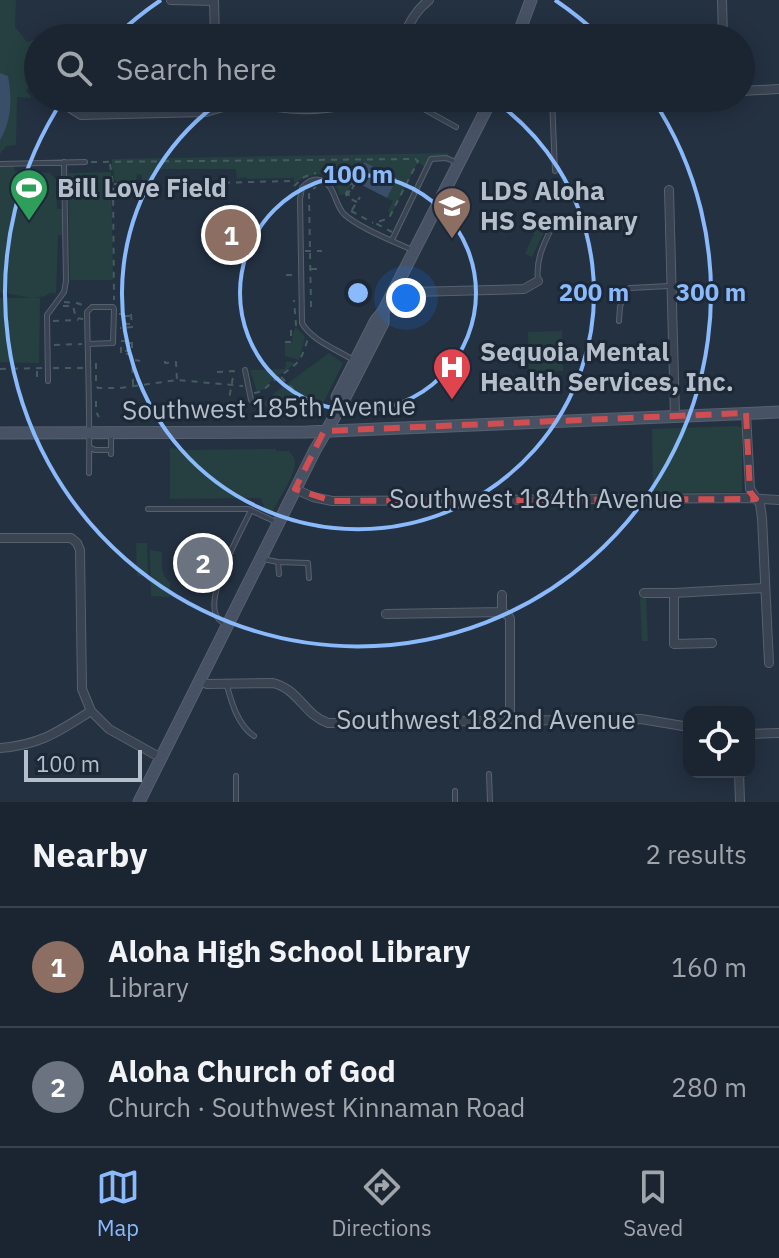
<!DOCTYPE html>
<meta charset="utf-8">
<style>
:root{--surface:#1b2531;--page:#28313d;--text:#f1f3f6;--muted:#a0a5ab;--line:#39424d;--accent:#8ab9fc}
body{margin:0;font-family:"IBM Plex Sans",sans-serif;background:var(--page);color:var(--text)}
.controls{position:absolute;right:24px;bottom:24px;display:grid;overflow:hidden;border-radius:16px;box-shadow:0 4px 20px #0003}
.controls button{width:72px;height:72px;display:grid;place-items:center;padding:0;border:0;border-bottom:2px solid var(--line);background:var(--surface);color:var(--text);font:40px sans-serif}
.scale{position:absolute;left:24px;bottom:20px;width:118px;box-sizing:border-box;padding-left:8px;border:4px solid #b5becb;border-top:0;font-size:22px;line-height:28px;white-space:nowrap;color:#b5becb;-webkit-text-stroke:6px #1d2836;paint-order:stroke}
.you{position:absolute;left:406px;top:298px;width:28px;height:28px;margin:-20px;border:6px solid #fff;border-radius:50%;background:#1a73e8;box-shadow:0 0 0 12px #1a73e833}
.badge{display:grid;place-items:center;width:52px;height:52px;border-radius:50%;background:var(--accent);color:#fff;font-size:26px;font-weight:700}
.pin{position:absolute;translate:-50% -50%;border:4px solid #fff;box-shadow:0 2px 8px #0006}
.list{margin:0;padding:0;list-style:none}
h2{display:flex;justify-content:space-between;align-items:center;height:104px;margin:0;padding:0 32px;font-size:34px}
h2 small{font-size:26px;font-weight:400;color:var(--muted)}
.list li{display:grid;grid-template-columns:52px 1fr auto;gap:24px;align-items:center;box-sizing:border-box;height:120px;padding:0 32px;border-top:2px solid var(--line)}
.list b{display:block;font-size:30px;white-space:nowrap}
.list p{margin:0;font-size:26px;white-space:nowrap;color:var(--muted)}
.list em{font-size:26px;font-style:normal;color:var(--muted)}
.icon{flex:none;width:44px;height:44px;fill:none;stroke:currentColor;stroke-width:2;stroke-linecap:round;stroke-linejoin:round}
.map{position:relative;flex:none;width:779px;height:802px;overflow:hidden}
.search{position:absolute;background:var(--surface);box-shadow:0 4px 20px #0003;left:24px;right:24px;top:24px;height:88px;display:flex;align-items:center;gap:20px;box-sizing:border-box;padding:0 28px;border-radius:44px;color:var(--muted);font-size:30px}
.sheet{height:344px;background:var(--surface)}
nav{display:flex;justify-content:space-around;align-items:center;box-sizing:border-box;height:112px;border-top:2px solid var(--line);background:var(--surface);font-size:22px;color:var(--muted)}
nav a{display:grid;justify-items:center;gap:4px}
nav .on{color:var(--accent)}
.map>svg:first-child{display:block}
</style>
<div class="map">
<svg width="779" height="802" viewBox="0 0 779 802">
<rect width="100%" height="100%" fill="#243141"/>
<path fill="#264042" d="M0,0H16L15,27L27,42L38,39C38,57 43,79 26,90L31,97L30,98L17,97L16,145L6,146L0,154Z
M449,153L446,158L431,159L426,168L418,162L391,215L388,211L393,201L387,198L397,178L363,162L346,194L340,195C331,168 315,171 294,183V178L247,179L246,177L237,179L236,169H155V180L142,182V175L137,174L136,182L118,183L114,179V171L112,169V159Z
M0,166H14L15,171L50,173L56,180L57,209H63L64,234L58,235L56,293H50L45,296L33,298H40L39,363L0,362V298H31L0,292Z
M111,172L113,280H70L68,173Z
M544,211L545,230L532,257L525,254Z
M296,327L305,337L299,360L285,356V343H292L293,332Z
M562,331L563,371L529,372L528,332Z
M329,353L343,363L320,409L313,411L308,407L295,409L294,412L271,409L267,406H258L259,404L268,400L276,392Z
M286,361L296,363L273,379L264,389L257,392L250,370L285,369Z
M738,426L742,428V492L653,493L652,429Z
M170,448L188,450L276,449V451H289C293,456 295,457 295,463C295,476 277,502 271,514L266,512L261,498L170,499Z
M136,543H147L148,576H137Z
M150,550L162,552C162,563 160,576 170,582V597L151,596Z
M640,598H646L648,641H642Z"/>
<path fill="#384e69" d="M0,73L8,76C12,97 12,121 0,140Z
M364,162L397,178L387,198L354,181Z"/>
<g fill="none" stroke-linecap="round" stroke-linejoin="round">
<defs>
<path id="service" d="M404,98L456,127
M552,98L555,171
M0,164L85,162
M392,240L431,159L446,158L458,163
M538,279C535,257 547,238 556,219
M619,321L620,307L625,290L630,288L669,286
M88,344L113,343L114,309L113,307H92L87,312C88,365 90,419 89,473
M355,361C338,350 312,341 302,323L300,199L302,188C308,181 316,177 325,182C335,188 335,205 344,214C359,228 393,241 412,250
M245,370L251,400
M48,381L47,315L64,292L66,281L64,162
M91,448L95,450H111
M111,454V435
M148,509H248L276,522
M263,559L278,562L308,563L309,578
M278,562L279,574
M225,624C221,621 218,620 216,615C206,592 241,532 251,510
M227,686C232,704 238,725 254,736
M489,774L490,802
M236,776V802
M455,791V802"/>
<path id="minor" d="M171,0L214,1
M214,0L215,38
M722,0L723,38
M403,38C409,22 416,10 429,0
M741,91L779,89
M249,98C279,114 334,112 364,98
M508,98H535
M67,106L81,115L206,112L223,107L233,98
M669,190L675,416
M397,287L413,292L524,289L538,281
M746,413L750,489L760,504L762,518L769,663
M295,489L313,497L332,501L747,498L779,500
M0,538H71L77,543L80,550L82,689L91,711L109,729L161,758
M644,593H674L765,588
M674,593V644L712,643
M502,595V612L508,615L510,619V719
M386,614L502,612
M201,681L207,684L273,683C300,690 303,714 328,723L641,719L689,727
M749,734L779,733
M0,748C40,745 58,732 91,711
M739,772L740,802"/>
<path id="secondary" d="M517,38L531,0
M337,397L376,320L383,312L492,98
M0,433L307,432L779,412
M139,802L315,450L338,411L383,323V312"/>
</defs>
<use href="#service" stroke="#57616e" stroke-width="6"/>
<use href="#minor" stroke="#57616e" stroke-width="10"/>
<use href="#secondary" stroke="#57616e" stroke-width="13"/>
<path stroke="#455c5f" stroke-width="2" stroke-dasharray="6 6" stroke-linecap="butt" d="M91,162L415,159L418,161L389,218L375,223L392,232
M110,164L113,184L114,300
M212,183L290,181V183
M114,184H136
M141,184H166
M176,184L209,183
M294,186L304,177L316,173
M357,202L347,197L346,194L351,183L353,184L348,194L349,195L354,185H358
M352,210L360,197
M351,211L373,223
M305,251H322
M311,269H322
M286,275H294
M64,302L77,303L85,306
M63,306H73L76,318L83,319
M311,307L309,194L310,191L316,187
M119,314H131L132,327L120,328
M53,321L78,320
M130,324H126L125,316H130
M121,341H132V354H121V347
M285,342H291V330L296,325L294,300
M54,345L82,344
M131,351H126V343H131
M132,355L133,385
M135,360L140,361
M165,361V363L176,362L177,380
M96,363V386L98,388H120L177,380L243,386
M53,368H83
M0,369L43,368
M37,371V381
M217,372L234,371L227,411
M281,377L318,414
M254,393C265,392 267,385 276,379C297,363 300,366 308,338
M96,401V412L99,417
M257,401L258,416"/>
<use href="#service" stroke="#394351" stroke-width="4"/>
<use href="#minor" stroke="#394351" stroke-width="8"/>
<use href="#secondary" stroke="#475264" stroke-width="11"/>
</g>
<path fill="none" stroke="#ce4e51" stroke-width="6" stroke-dasharray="16 10" stroke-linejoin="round" d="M746,413L750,492L756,499L332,501L295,489L324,431Z"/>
<g fill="none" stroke="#8ab9fc" stroke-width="4">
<circle cx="358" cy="293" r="118"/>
<path d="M492 99A236 236 0 1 1 224 99"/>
<path d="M115 37A353 353 0 0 1 161 0M555 0A353 353 0 0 1 601 37M652 98A353 353 0 1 1 64 98"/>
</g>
<defs>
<symbol id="stadium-pin" viewBox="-11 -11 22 30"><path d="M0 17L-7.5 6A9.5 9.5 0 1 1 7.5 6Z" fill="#2e9e5b" stroke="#1d2836"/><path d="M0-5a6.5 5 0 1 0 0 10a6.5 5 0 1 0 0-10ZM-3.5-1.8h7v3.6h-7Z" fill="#fff"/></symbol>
<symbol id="school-pin" viewBox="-11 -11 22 30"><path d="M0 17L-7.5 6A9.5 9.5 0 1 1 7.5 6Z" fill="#8d6e63" stroke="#1d2836"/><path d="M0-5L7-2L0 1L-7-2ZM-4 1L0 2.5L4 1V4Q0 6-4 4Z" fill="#fff"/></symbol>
<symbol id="hospital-pin" viewBox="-11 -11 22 30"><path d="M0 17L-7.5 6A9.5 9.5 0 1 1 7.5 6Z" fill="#e0444e" stroke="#1d2836"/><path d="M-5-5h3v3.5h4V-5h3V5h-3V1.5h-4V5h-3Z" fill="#fff"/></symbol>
</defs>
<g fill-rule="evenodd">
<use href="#stadium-pin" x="7" y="166" width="44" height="60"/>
<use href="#school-pin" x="430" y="184" width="44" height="60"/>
<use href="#hospital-pin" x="430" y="345" width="44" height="60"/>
</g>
<g text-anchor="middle" stroke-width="6" stroke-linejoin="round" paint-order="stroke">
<g font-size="26" font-weight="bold" fill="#b5becb" stroke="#1d2836" text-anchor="start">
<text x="57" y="197">Bill Love Field</text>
<text x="480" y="200">LDS Aloha<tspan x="480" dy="30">HS Seminary</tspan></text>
<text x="480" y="361">Sequoia Mental<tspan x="480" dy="30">Health Services, Inc.</tspan></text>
</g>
<g font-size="26" fill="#b5becb" stroke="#1d2836">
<text transform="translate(269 408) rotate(-1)" y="9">Southwest 185th Avenue</text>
<text x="536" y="508">Southwest 184th Avenue</text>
<text x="486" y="729">Southwest 182nd Avenue</text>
</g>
</g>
<circle cx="358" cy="293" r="12" fill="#8ab9fc" stroke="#1d2836" stroke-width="4"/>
<g font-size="24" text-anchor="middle" font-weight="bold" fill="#8ab9fc" stroke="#1d2836" stroke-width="6" stroke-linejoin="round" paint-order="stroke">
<text x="358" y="183">100 m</text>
<text x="594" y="301">200 m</text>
<text x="711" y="301">300 m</text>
</g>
</svg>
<div class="controls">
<button><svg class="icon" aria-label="locate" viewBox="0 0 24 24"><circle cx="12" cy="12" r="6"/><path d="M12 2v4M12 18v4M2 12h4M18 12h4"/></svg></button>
</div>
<div class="scale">100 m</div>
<div class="you"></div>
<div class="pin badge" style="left:231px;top:235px;background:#8d6e63">1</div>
<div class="pin badge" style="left:203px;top:563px;background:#6b7280">2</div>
<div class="search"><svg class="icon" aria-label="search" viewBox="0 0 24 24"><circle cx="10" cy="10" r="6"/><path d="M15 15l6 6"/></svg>Search here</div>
</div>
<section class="sheet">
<h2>Nearby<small>2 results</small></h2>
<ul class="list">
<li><span class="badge" style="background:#8d6e63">1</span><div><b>Aloha High School Library</b><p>Library</p></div><em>160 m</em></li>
<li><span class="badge" style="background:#6b7280">2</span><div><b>Aloha Church of God</b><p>Church · Southwest Kinnaman Road</p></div><em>280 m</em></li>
</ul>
</section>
<nav>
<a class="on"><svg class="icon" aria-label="map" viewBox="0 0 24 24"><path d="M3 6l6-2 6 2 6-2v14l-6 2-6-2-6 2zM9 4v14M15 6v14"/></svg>Map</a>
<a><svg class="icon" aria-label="directions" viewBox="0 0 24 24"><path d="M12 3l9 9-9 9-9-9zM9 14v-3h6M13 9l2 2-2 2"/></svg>Directions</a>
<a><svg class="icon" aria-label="saved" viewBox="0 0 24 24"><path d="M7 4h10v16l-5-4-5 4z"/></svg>Saved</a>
</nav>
